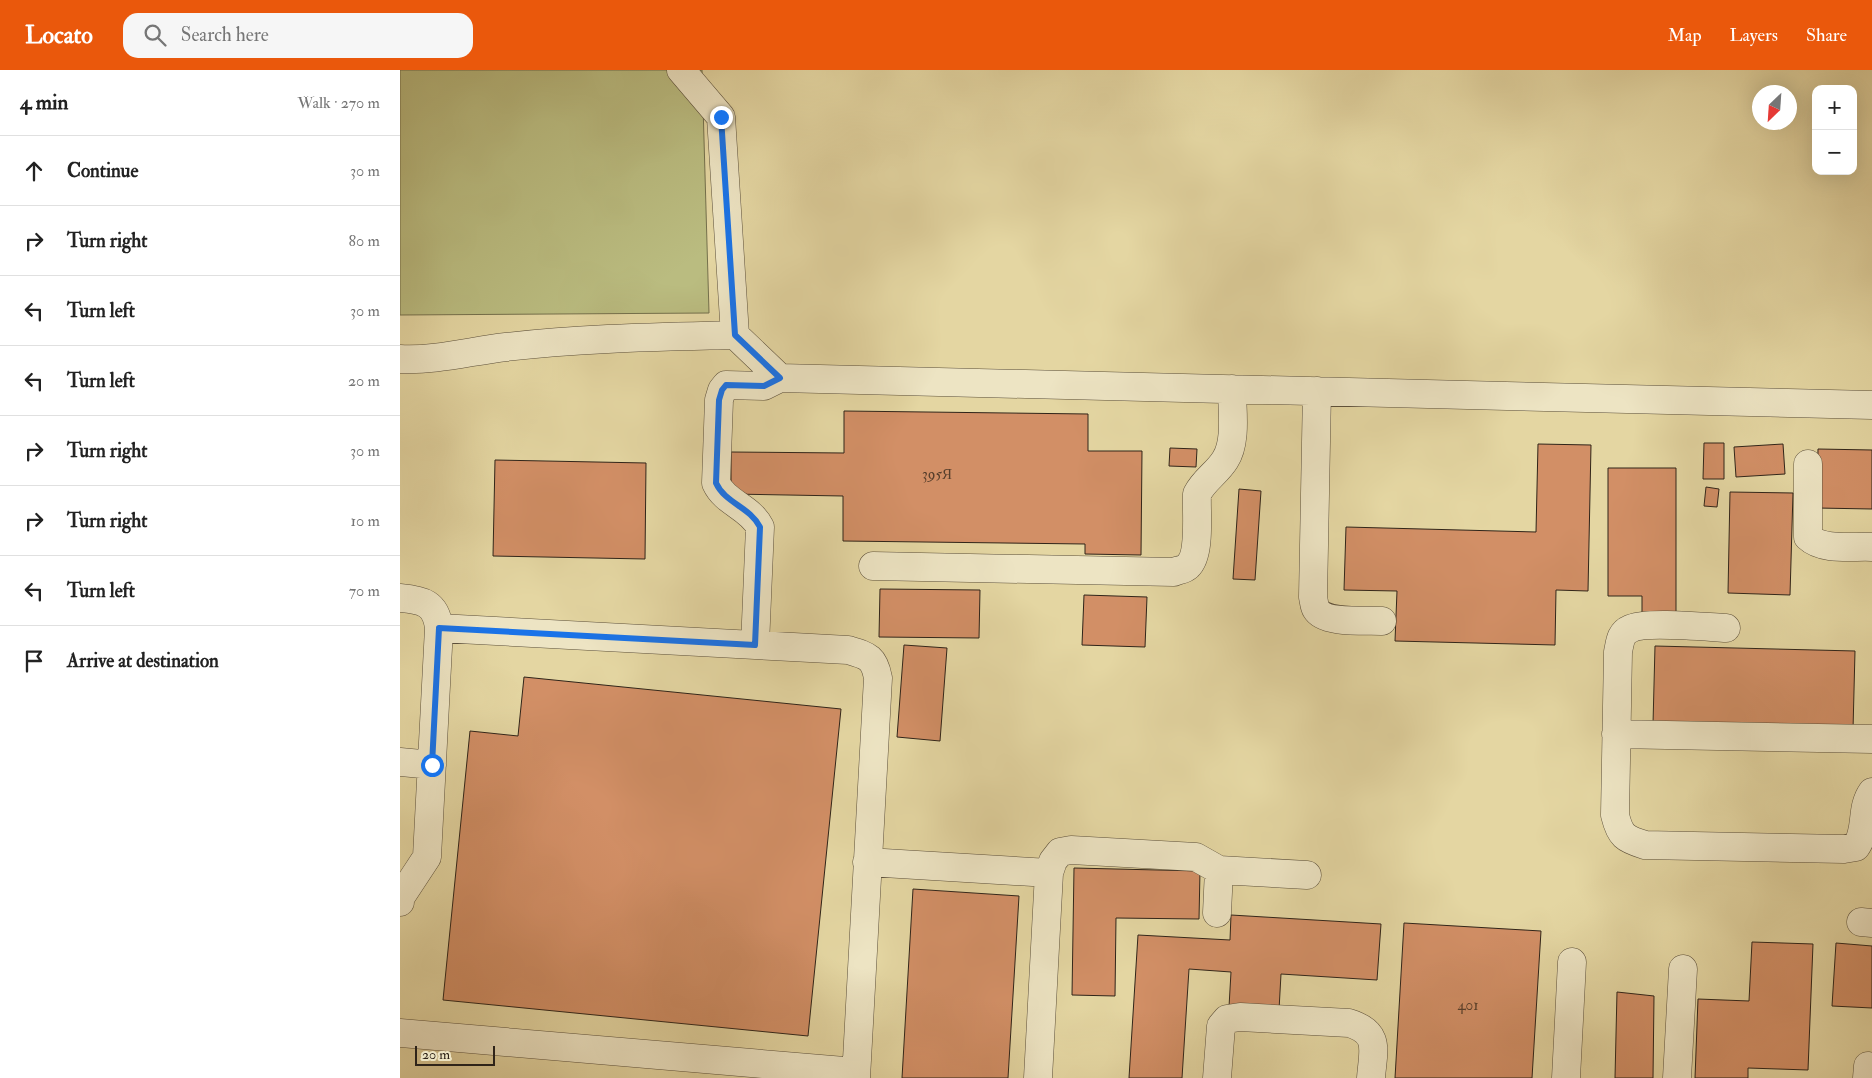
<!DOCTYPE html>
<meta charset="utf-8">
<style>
:root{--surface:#fff;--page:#f6f6f6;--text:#222;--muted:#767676;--line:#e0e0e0;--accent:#ea580c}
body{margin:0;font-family:"IM FELL Double Pica",serif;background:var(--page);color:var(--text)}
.controls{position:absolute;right:15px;top:15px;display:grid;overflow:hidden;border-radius:10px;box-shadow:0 5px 20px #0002}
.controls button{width:45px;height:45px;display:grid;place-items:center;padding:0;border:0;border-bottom:1px solid var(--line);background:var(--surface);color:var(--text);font:25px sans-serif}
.compass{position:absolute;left:1352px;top:15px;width:45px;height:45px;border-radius:50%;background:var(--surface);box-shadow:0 5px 20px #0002;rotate:205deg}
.scale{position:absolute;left:15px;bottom:12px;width:80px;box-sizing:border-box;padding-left:5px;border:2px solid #2f2419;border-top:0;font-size:14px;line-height:18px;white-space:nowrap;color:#2f2419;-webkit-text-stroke:4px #ede4c3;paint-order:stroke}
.stop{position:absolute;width:15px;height:15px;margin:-11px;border:4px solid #1a73e8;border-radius:50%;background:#fff}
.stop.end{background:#1a73e8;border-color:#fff;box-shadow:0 1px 5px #0008}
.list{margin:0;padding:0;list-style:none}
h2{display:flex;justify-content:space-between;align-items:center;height:65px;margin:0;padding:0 20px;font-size:21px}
h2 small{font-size:16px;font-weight:400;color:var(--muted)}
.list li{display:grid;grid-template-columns:32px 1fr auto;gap:15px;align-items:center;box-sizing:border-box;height:70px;padding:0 20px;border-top:1px solid var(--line)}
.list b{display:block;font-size:19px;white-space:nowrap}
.list em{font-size:16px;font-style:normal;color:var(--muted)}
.icon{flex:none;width:28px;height:28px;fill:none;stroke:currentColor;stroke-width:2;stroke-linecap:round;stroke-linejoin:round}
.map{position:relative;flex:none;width:1472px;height:1008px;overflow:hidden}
header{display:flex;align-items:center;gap:30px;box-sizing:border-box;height:70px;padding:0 25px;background:var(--accent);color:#fff}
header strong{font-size:24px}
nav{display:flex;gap:28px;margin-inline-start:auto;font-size:18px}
.search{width:350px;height:45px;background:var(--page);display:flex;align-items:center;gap:12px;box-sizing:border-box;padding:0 18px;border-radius:15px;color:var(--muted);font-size:19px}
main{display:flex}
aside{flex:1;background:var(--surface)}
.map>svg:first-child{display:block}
</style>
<header>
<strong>Locato</strong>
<div class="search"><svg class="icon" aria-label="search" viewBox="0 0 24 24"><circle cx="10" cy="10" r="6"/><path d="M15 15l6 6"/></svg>Search here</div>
<nav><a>Map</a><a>Layers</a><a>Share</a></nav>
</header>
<main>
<aside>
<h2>4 min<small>Walk · 270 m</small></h2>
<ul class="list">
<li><svg class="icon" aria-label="ahead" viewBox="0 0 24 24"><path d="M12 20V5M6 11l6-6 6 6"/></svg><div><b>Continue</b></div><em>30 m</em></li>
<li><svg class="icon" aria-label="right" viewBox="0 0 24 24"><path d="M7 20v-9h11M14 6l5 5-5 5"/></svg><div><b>Turn right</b></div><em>80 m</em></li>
<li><svg class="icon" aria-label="left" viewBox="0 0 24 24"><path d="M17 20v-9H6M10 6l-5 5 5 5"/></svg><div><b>Turn left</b></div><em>30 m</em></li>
<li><svg class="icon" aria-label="left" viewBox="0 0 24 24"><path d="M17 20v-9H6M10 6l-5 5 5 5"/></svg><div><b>Turn left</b></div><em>20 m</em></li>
<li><svg class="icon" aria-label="right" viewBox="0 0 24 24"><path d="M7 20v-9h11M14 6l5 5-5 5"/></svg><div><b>Turn right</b></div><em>30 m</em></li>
<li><svg class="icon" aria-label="right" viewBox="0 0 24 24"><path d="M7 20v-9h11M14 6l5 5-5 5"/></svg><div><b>Turn right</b></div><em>10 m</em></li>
<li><svg class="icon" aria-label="left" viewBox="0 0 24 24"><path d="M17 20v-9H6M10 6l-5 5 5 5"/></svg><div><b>Turn left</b></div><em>70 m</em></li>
<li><svg class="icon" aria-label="arrive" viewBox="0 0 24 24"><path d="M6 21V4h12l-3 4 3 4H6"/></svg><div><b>Arrive at destination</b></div></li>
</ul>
</aside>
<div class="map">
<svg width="1472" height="1008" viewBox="0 0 1472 1008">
<rect width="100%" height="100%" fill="#e4d6a2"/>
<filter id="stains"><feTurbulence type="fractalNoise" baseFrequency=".004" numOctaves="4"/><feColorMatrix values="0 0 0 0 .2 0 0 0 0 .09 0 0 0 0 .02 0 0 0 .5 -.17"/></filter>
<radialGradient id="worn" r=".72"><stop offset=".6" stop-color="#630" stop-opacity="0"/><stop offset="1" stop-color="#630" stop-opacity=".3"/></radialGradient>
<path fill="#babc80" stroke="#74704c" d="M0,0H302L309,243L0,245Z"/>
<path fill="#d28f66" stroke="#2f2419" d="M444,341L688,344V381H742L741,485L685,484V474L443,471V426L331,424V382L444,383Z
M1304,373H1324V409H1303Z
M1138,374L1191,375L1188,521L1156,520L1155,575L995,571L997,521L944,520L946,457L1136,462Z
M1383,374L1385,404L1336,407L1334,377Z
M770,378L797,379L796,397L769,396Z
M1418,379L1472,380V439L1417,438Z
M95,390L246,393L245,489L93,486Z
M1208,398H1276V545H1242V526H1208Z
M1306,417L1319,419L1317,437L1304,436Z
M839,419L861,421L855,510L833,509Z
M1330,422L1393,423L1390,525L1328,523Z
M480,519L580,520L579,568L479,567Z
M684,525L747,527L745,577L682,575Z
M504,575L547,578L540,671L497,667Z
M1255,576L1455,581L1453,660L1253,654Z
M124,607L441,639L408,966L43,930L70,661L118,666Z
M674,798L800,801L799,849L716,848L715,926L672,925Z
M513,819L619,826L608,1008H502Z
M831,845L981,854L977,910L881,904L879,940L829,937L831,902L789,899L782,1008H729L738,865L830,870Z
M1004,853L1141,861L1132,1008H995Z
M1352,872L1413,874L1408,1000L1348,998V1008H1295L1298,929L1349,931Z
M1436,873L1472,876V938L1432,936Z
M1217,922L1254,926L1253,1008H1215Z"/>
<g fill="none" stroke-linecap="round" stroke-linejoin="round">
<defs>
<path id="minor" d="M281,0L321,47L335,265L380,308L1472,335
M0,289C35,291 71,281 106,277C182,268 258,267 335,265
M917,321L913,527C914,531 914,536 916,539C924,554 967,550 982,551
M1408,394V467C1423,481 1452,476 1472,477
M473,496L774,502C778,500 784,500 788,496C801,484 796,442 797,424C804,410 817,403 825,390C837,372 832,340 832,319
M0,528C23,530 36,533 39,558L27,787L0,828V832
M39,558L448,580C468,586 474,587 478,608L456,1008
M1326,558C1307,557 1244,551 1230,559C1220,563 1220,573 1218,582L1215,745C1220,766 1225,769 1245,775L1444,779L1456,777C1468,760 1460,739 1472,722
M355,575L360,457C350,437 325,433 316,413L319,330L322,320L326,315L364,316L380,308
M1216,664L1472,669
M0,692L32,695
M467,792L649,803L638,1008
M649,803L653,791L660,782L671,780L796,787L819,800L907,805
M817,843L819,800
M1461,852L1472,853
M0,963L456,1002
M817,1008L821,956L827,949L840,947L949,953C981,963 973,980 971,1008
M1166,1008L1172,892
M1277,1008L1283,899
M1467,1008L1468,996"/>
</defs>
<use href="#minor" stroke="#5c503b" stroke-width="29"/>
<use href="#minor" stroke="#ede4c3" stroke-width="28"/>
</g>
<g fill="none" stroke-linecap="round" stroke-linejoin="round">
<path stroke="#1a73e8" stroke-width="6" d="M32,695L39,558L355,575L360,457C350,437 325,433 316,413L319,330L322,320L326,315L364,316L380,308L335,265L321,47"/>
</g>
<g text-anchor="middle" stroke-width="4.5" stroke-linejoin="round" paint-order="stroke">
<g font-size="15" fill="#583f2c">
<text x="537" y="409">395Я</text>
<text x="1068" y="940">401</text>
</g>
</g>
<rect width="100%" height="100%" filter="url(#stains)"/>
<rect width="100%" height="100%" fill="url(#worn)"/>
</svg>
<div class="controls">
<button>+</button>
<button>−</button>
</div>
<svg class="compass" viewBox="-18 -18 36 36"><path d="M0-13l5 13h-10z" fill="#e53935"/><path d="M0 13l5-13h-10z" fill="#767676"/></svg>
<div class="scale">20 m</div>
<div class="stop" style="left:32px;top:695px"></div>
<div class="stop end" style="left:321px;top:47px"></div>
</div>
</main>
